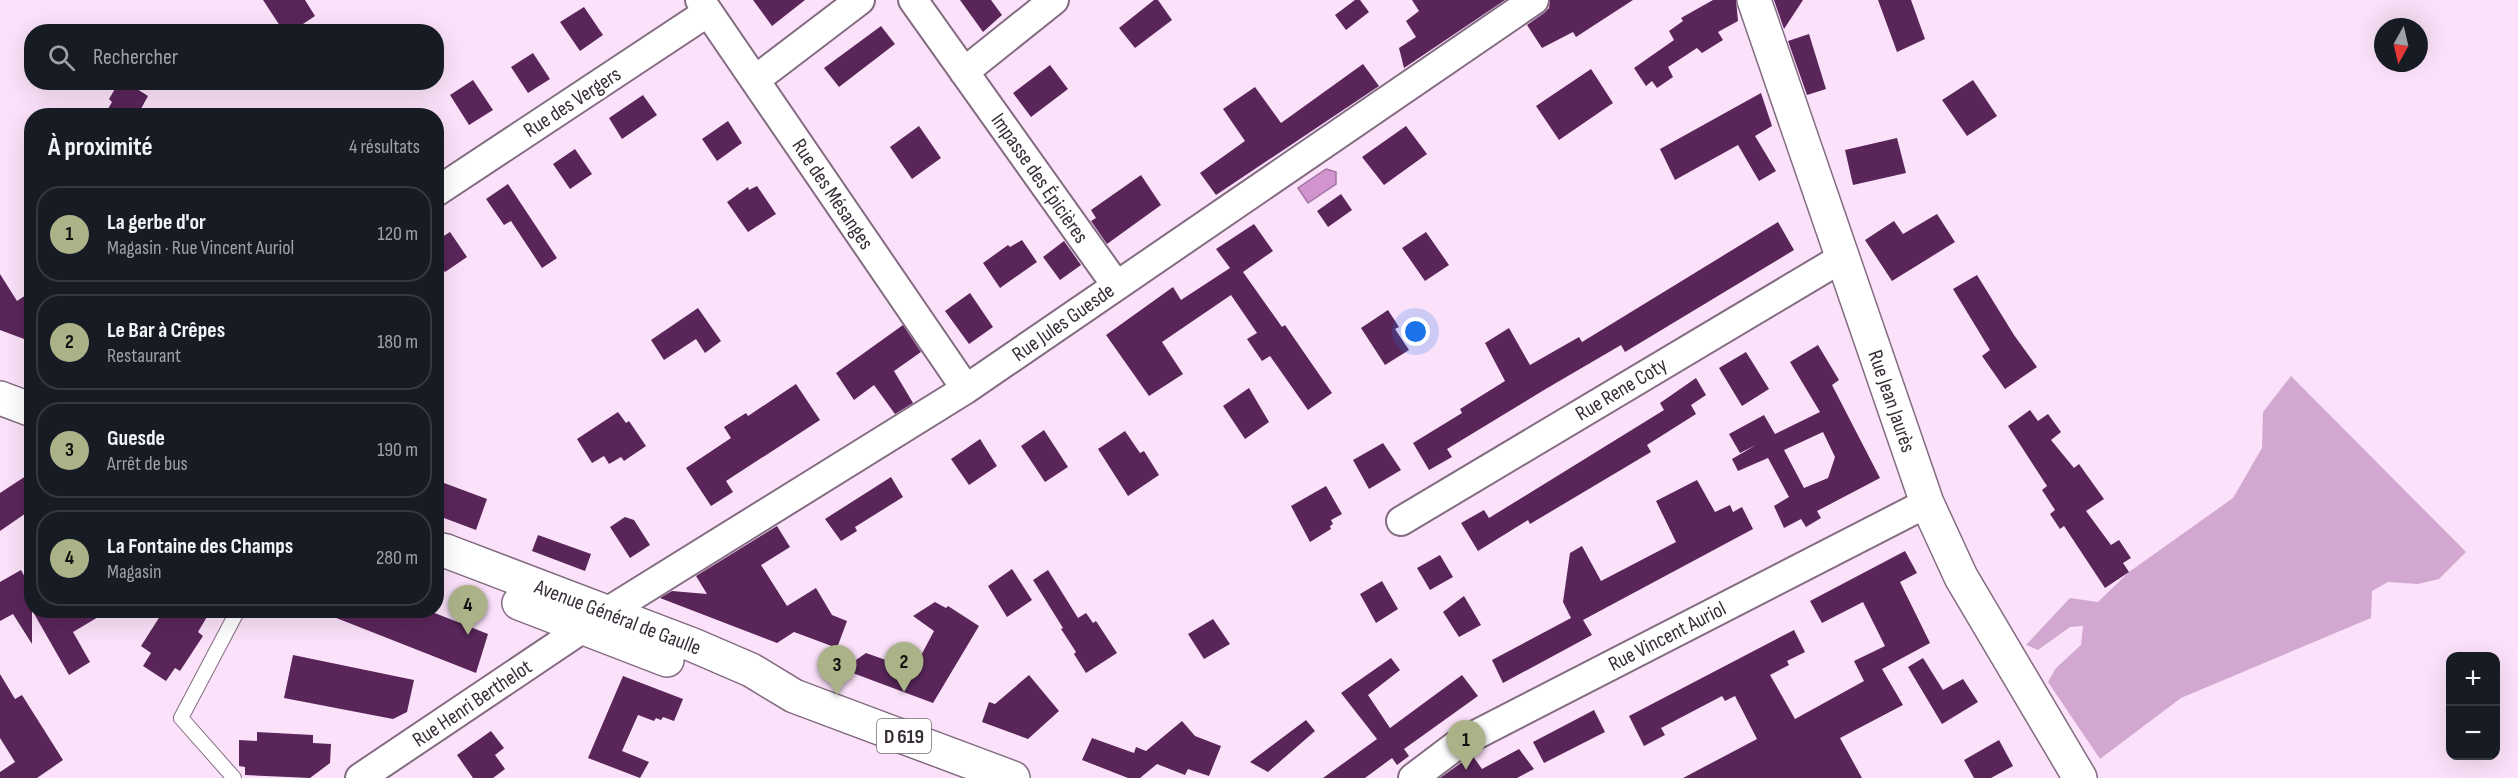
<!DOCTYPE html>
<html lang="fr">
<meta charset="utf-8">
<style>
:root{--surface:#171b24;--page:#242831;--text:#f1f3f6;--muted:#9ea1a6;--line:#363941;--accent:#abb288}
body{margin:0;font-family:"Sofia Sans Condensed",sans-serif;background:var(--page);color:var(--text)}
.controls{position:absolute;right:18px;bottom:18px;display:grid;overflow:hidden;border-radius:12px;box-shadow:0 6px 24px #0002}
.controls button{width:54px;height:54px;display:grid;place-items:center;padding:0;border:0;border-bottom:2px solid var(--line);background:var(--surface);color:var(--text);font:30px sans-serif}
.compass{position:absolute;left:2374px;top:18px;width:54px;height:54px;border-radius:50%;background:var(--surface);box-shadow:0 6px 24px #0002;rotate:188deg}
.you{position:absolute;left:1416px;top:332px;width:21px;height:21px;margin:-15px;border:4px solid #fff;border-radius:50%;background:#1a73e8;box-shadow:0 0 0 9px #1a73e833}
.badge{display:grid;place-items:center;width:39px;height:39px;border-radius:50%;background:var(--accent);color:#111;font-size:20px;font-weight:700}
.pin{position:absolute;translate:-50% -50px;filter:drop-shadow(0 2px 3px #0008)}
.pin::after{content:'';position:absolute;top:32px;width:21px;height:18px;background:inherit;clip-path:polygon(0 0,100% 0,50% 100%)}
.list{margin:0;padding:0;list-style:none}
h2{display:flex;justify-content:space-between;align-items:center;height:78px;margin:0;padding:0 24px;font-size:26px}
h2 small{font-size:20px;font-weight:400;color:var(--muted)}
.list li{display:grid;grid-template-columns:39px 1fr auto;gap:18px;align-items:center;box-sizing:border-box;height:96px;margin:0 12px 12px;padding:0 12px;border:2px solid var(--line);border-radius:24px}
.list b{display:block;font-size:22px;white-space:nowrap}
.list p{margin:0;font-size:20px;white-space:nowrap;color:var(--muted)}
.list em{font-size:20px;font-style:normal;color:var(--muted)}
.icon{flex:none;width:33px;height:33px;fill:none;stroke:currentColor;stroke-width:2;stroke-linecap:round;stroke-linejoin:round}
.map{position:relative;flex:none;width:2518px;height:778px;overflow:hidden}
.search{position:absolute;background:var(--surface);box-shadow:0 6px 24px #0002;left:24px;top:24px;width:420px;height:66px;display:flex;align-items:center;gap:15px;box-sizing:border-box;padding:0 21px;border-radius:24px;color:var(--muted);font-size:22px}
.panel{position:absolute;background:var(--surface);box-shadow:0 6px 24px #0002;left:24px;top:108px;width:420px;height:510px;border-radius:24px}
.map>svg:first-child{display:block}
</style>
<div class="map">
<svg width="2518" height="778" viewBox="0 0 2518 778">
<rect width="100%" height="100%" fill="#fbe2fa"/>
<path fill="#d2a8d1" d="M2291,376L2466,552L2439,579L2418,584L2388,582L2372,591L2371,618L2181,698L2100,759L2048,682L2056,668L2081,645L2083,626L2070,627L2038,650L2026,645L2070,598L2098,602L2129,572L2233,498L2262,448L2263,412Z"/>
<path fill="#d194cf" stroke="#a375a2" stroke-width="1.5" d="M1326,169L1336,172V184L1308,203L1298,188Z"/>
<path fill="#5a265a" fill-rule="evenodd" d="M263,0H305L315,16L291,32H284Z
M753,0H805L772,26Z
M960,0H991L1002,15L983,32Z
M1154,0H1158L1172,20L1135,48L1119,28Z
M1355,0H1360L1369,12L1346,30L1335,15Z
M1412,0H1505L1404,68L1399,48L1416,37L1406,21L1419,11Z
M1550,0H1633L1576,37L1573,32L1542,48L1527,25L1544,13L1549,8Z
M1713,0H1736L1738,21L1718,32L1723,40L1702,53L1697,48L1668,67L1673,77L1657,88L1652,81L1646,86L1634,68L1674,40L1669,31L1683,21L1681,18Z
M1774,0H1803L1784,29Z
M1878,0H1911L1925,39L1897,52Z
M584,7L603,35L580,51L560,22Z
M881,26L895,44L839,87L824,68Z
M1809,34L1826,89L1807,95L1788,41Z
M533,53L550,79L528,93L511,67Z
M1363,64L1379,86L1216,195L1200,173L1245,141L1223,109L1255,87L1281,123Z
M1050,65L1068,89L1031,117L1013,93Z
M1591,69L1613,103L1559,140L1536,106Z
M473,80L493,110L469,125L450,95Z
M1973,80L1997,116L1967,136L1942,100Z
M119,82H126L148,96L137,116H104L112,102L109,99Z
M1761,93L1772,126L1755,136L1776,171L1759,181L1738,145L1675,180L1660,149Z
M643,95L657,115L622,139L609,118Z
M728,121L742,143L717,161L702,139Z
M919,126L941,158L912,179L890,147Z
M1406,126L1427,154L1384,185L1362,157Z
M1897,138L1906,173L1853,185L1845,150Z
M575,149L592,174L570,189L553,164Z
M1141,175L1161,205L1107,244L1091,221L1096,218L1091,210Z
M508,184L557,258L542,268L511,221L504,225L486,199Z
M757,186L776,214L748,232L727,202L748,187L749,190Z
M1341,194L1352,210L1328,227L1317,211Z
M1937,214L1955,242L1892,281L1865,240L1894,221L1903,234Z
M1778,222L1794,250L1625,352L1621,345L1544,390L1447,449L1452,457L1429,470L1413,443L1462,413L1460,409L1505,381L1485,343L1509,328L1530,365L1579,337L1582,342Z
M1254,224L1273,251L1243,272L1282,327L1285,325L1332,393L1308,410L1270,356L1262,361L1247,339L1257,333L1231,295L1162,342L1183,374L1149,396L1106,335L1173,287L1181,300L1230,268L1216,249Z
M450,232L467,257L445,272L436,260V241Z
M1426,232L1449,265L1425,281L1402,248Z
M1022,240L1037,262L1000,288L983,263L1008,245L1010,247Z
M1064,241L1081,265L1060,280L1043,257Z
M0,274L17,301L32,291V330L24,339L0,330Z
M1977,275L2014,335L2037,367L2005,389L1982,356L1990,350L1953,289Z
M970,293L993,327L969,344L945,311Z
M698,308L721,341L705,353L696,339L664,360L651,340Z
M1388,310L1399,327L1395,329L1409,350L1385,365L1361,328Z
M903,325L921,352L894,371L913,403L895,414L874,385L854,400L836,373Z
M1818,345L1839,380L1832,385L1880,478L1817,511L1821,518L1806,527L1801,519L1784,528L1774,506L1789,497L1768,458L1738,471L1732,459L1756,445L1740,453L1729,434L1764,415L1775,434L1820,412L1790,362ZM1823,432L1835,457L1828,478L1804,488L1784,450Z
M1746,352L1769,389L1742,406L1719,368Z
M1696,378L1706,395L1691,405L1696,414L1647,445L1651,452L1530,524L1528,520L1478,551L1461,523L1484,510L1489,518L1664,410L1660,403Z
M796,384L820,420L726,481L733,492L711,506L686,468L731,438L724,427L746,413L748,416Z
M1249,388L1269,422L1245,439L1223,406Z
M2030,410L2038,421L2048,414L2061,432L2051,440L2074,468L2079,464L2104,499L2086,511L2111,545L2119,540L2131,558L2123,563L2129,572L2105,588L2064,526L2060,529L2050,514L2055,510L2042,490L2047,486L2008,426Z
M618,412L626,423L629,421L646,446L624,461L621,457L609,464L604,456L592,463L577,439Z
M1044,430L1068,467L1045,482L1021,446Z
M1125,431L1140,453L1144,451L1159,475L1128,496L1098,449Z
M980,439L997,466L969,485L951,459Z
M1383,443L1401,470L1369,489L1353,460Z
M32,472V509L0,531V493Z
M891,477L903,497L855,527L857,531L841,541L825,519Z
M436,480L487,499L476,530L436,515Z
M1697,480L1715,512L1730,505L1733,512L1742,507L1753,529L1583,620L1592,635L1503,683L1492,660L1571,618L1563,602L1570,553L1582,546L1601,581L1676,542L1656,501Z
M1326,486L1342,514L1331,520L1333,524L1330,526L1331,529L1310,542L1291,506Z
M625,517L634,520L650,545L630,558L610,527Z
M777,526L790,547L761,565L787,606L816,588L832,615L847,621L837,648L794,632L777,643L660,598L672,591L707,594L696,576Z
M538,535L591,554L585,571L532,551Z
M1905,551L1917,573L1900,582L1930,643L1882,669L1903,705L1840,738L1862,778H1683L1757,739L1735,696L1725,701L1722,696L1661,728L1665,735L1644,746L1629,716L1794,630L1805,652L1787,661L1789,665L1770,675L1795,719L1864,681L1854,661L1885,646L1863,602L1822,623L1810,601Z
M1440,555L1453,577L1430,590L1417,568Z
M1012,569L1032,600L1007,617L988,586Z
M21,570L32,590V644L13,614L0,621V582Z
M1048,570L1078,618L1086,613L1093,623L1096,621L1117,653L1086,673L1074,654L1076,652L1061,629L1063,628L1033,580Z
M1382,581L1398,609L1376,623L1360,594Z
M1464,596L1481,625L1459,637L1443,612Z
M935,602L946,608L948,606L979,626L933,703L850,672L856,660L866,653L900,665L904,658L917,663L934,631L913,616Z
M32,610H110L73,632L90,662L69,675Z
M164,610H211L198,632L203,636L180,671L175,668L166,681L143,666L151,653L141,646Z
M316,610H427L488,634L476,673Z
M1213,619L1230,644L1204,659L1188,634Z
M293,655L414,680L407,712L393,719L284,698Z
M1391,658L1400,670L1368,695L1390,728L1462,675L1478,696L1404,749L1409,756L1397,765L1392,758L1365,778H1323L1377,739L1341,693Z
M1923,658L1943,690L1963,679L1978,702L1942,724L1908,667Z
M0,674L15,699L22,695L63,760L37,778H0V772L15,762L0,738Z
M1029,675L1059,711L1028,739L982,722L989,702L995,704Z
M623,676L683,699L674,721L663,717L661,720L656,718L654,721L638,715L622,751L649,762L640,778L588,758Z
M1594,710L1605,732L1544,763L1533,742Z
M1306,720L1315,731L1268,772L1250,762Z
M1182,721L1195,736L1221,746L1209,776L1188,769L1185,775L1157,764L1140,778H1128L1082,760L1092,738L1134,753L1136,747L1146,751Z
M491,731L504,748L495,755L505,769L493,778H473L457,755Z
M257,732L313,735V743L331,744L330,763L310,778L245,775V767L239,766V740L257,741Z
M1999,740L2013,766L1991,778H1974L1964,760Z
M1519,749L1534,769L1517,778H1440L1472,755L1482,769Z"/>
<g fill="none" stroke-linecap="round" stroke-linejoin="round">
<defs>
<path id="lane" d="M234,778L181,718L238,610"/>
<path id="street" d="M700,0L966,389
M913,0L1116,285
M964,72L1054,0
M755,80L860,0
M436,192L708,12
M1401,521L1842,258
M360,778L607,612L966,389L1534,0
M1413,778L1458,744L1927,503"/>
<path id="secondary" d="M1754,0L1927,503L1961,577L2080,778"/>
<path id="primary" d="M0,398L32,410
M436,549L446,551L693,645L751,670L794,696L1013,778
M519,603L667,660"/>
</defs>
<use href="#lane" stroke="#836c82" stroke-width="16"/>
<use href="#street" stroke="#836c82" stroke-width="32"/>
<use href="#secondary" stroke="#836c82" stroke-width="36"/>
<use href="#primary" stroke="#836c82" stroke-width="36"/>
<use href="#lane" stroke="#fff" stroke-width="14"/>
<use href="#street" stroke="#fff" stroke-width="28"/>
<use href="#secondary" stroke="#fff" stroke-width="33"/>
<use href="#primary" stroke="#fff" stroke-width="33"/>
</g>
<g text-anchor="middle" stroke-width="6" stroke-linejoin="round" paint-order="stroke">
<rect fill="#fff" stroke="#746d74" stroke-width="1.5" x="877" y="719" width="54" height="34" rx="4.5"/>
<g font-size="20" font-weight="bold" fill="#382e38">
<text x="904" y="743">D 619</text>
</g>
<g font-size="21" fill="#382e38" stroke="#fff">
<text transform="translate(572 102) rotate(-33)" y="7">Rue des Vergers</text>
<text transform="translate(1040 178) rotate(55)" y="7">Impasse des Épicières</text>
<text transform="translate(833 194) rotate(56)" y="7">Rue des Mésanges</text>
<text transform="translate(1063 322) rotate(-35)" y="7">Rue Jules Guesde</text>
<text transform="translate(1621 389) rotate(-31)" y="7">Rue Rene Coty</text>
<text transform="translate(1892 401) rotate(71)" y="7">Rue Jean Jaurès</text>
<text transform="translate(618 617) rotate(21)" y="7">Avenue Général de Gaulle</text>
<text transform="translate(1667 636) rotate(-27)" y="7">Rue Vincent Auriol</text>
<text transform="translate(472 703) rotate(-34)" y="7">Rue Henri Berthelot</text>
</g>
</g>
</svg>
<div class="controls">
<button>+</button>
<button>−</button>
</div>
<svg class="compass" viewBox="-18 -18 36 36"><path d="M0-13l5 13h-10z" fill="#e53935"/><path d="M0 13l5-13h-10z" fill="#9ea1a6"/></svg>
<div class="you"></div>
<div class="pin badge" style="left:1466px;top:770px">1</div>
<div class="pin badge" style="left:904px;top:692px">2</div>
<div class="pin badge" style="left:837px;top:695px">3</div>
<div class="pin badge" style="left:468px;top:635px">4</div>
<div class="search"><svg class="icon" aria-label="search" viewBox="0 0 24 24"><circle cx="10" cy="10" r="6"/><path d="M15 15l6 6"/></svg>Rechercher</div>
<section class="panel">
<h2>À proximité<small>4 résultats</small></h2>
<ul class="list">
<li><span class="badge">1</span><div><b>La gerbe d'or</b><p>Magasin · Rue Vincent Auriol</p></div><em>120 m</em></li>
<li><span class="badge">2</span><div><b>Le Bar à Crêpes</b><p>Restaurant</p></div><em>180 m</em></li>
<li><span class="badge">3</span><div><b>Guesde</b><p>Arrêt de bus</p></div><em>190 m</em></li>
<li><span class="badge">4</span><div><b>La Fontaine des Champs</b><p>Magasin</p></div><em>280 m</em></li>
</ul>
</section>
</div>
